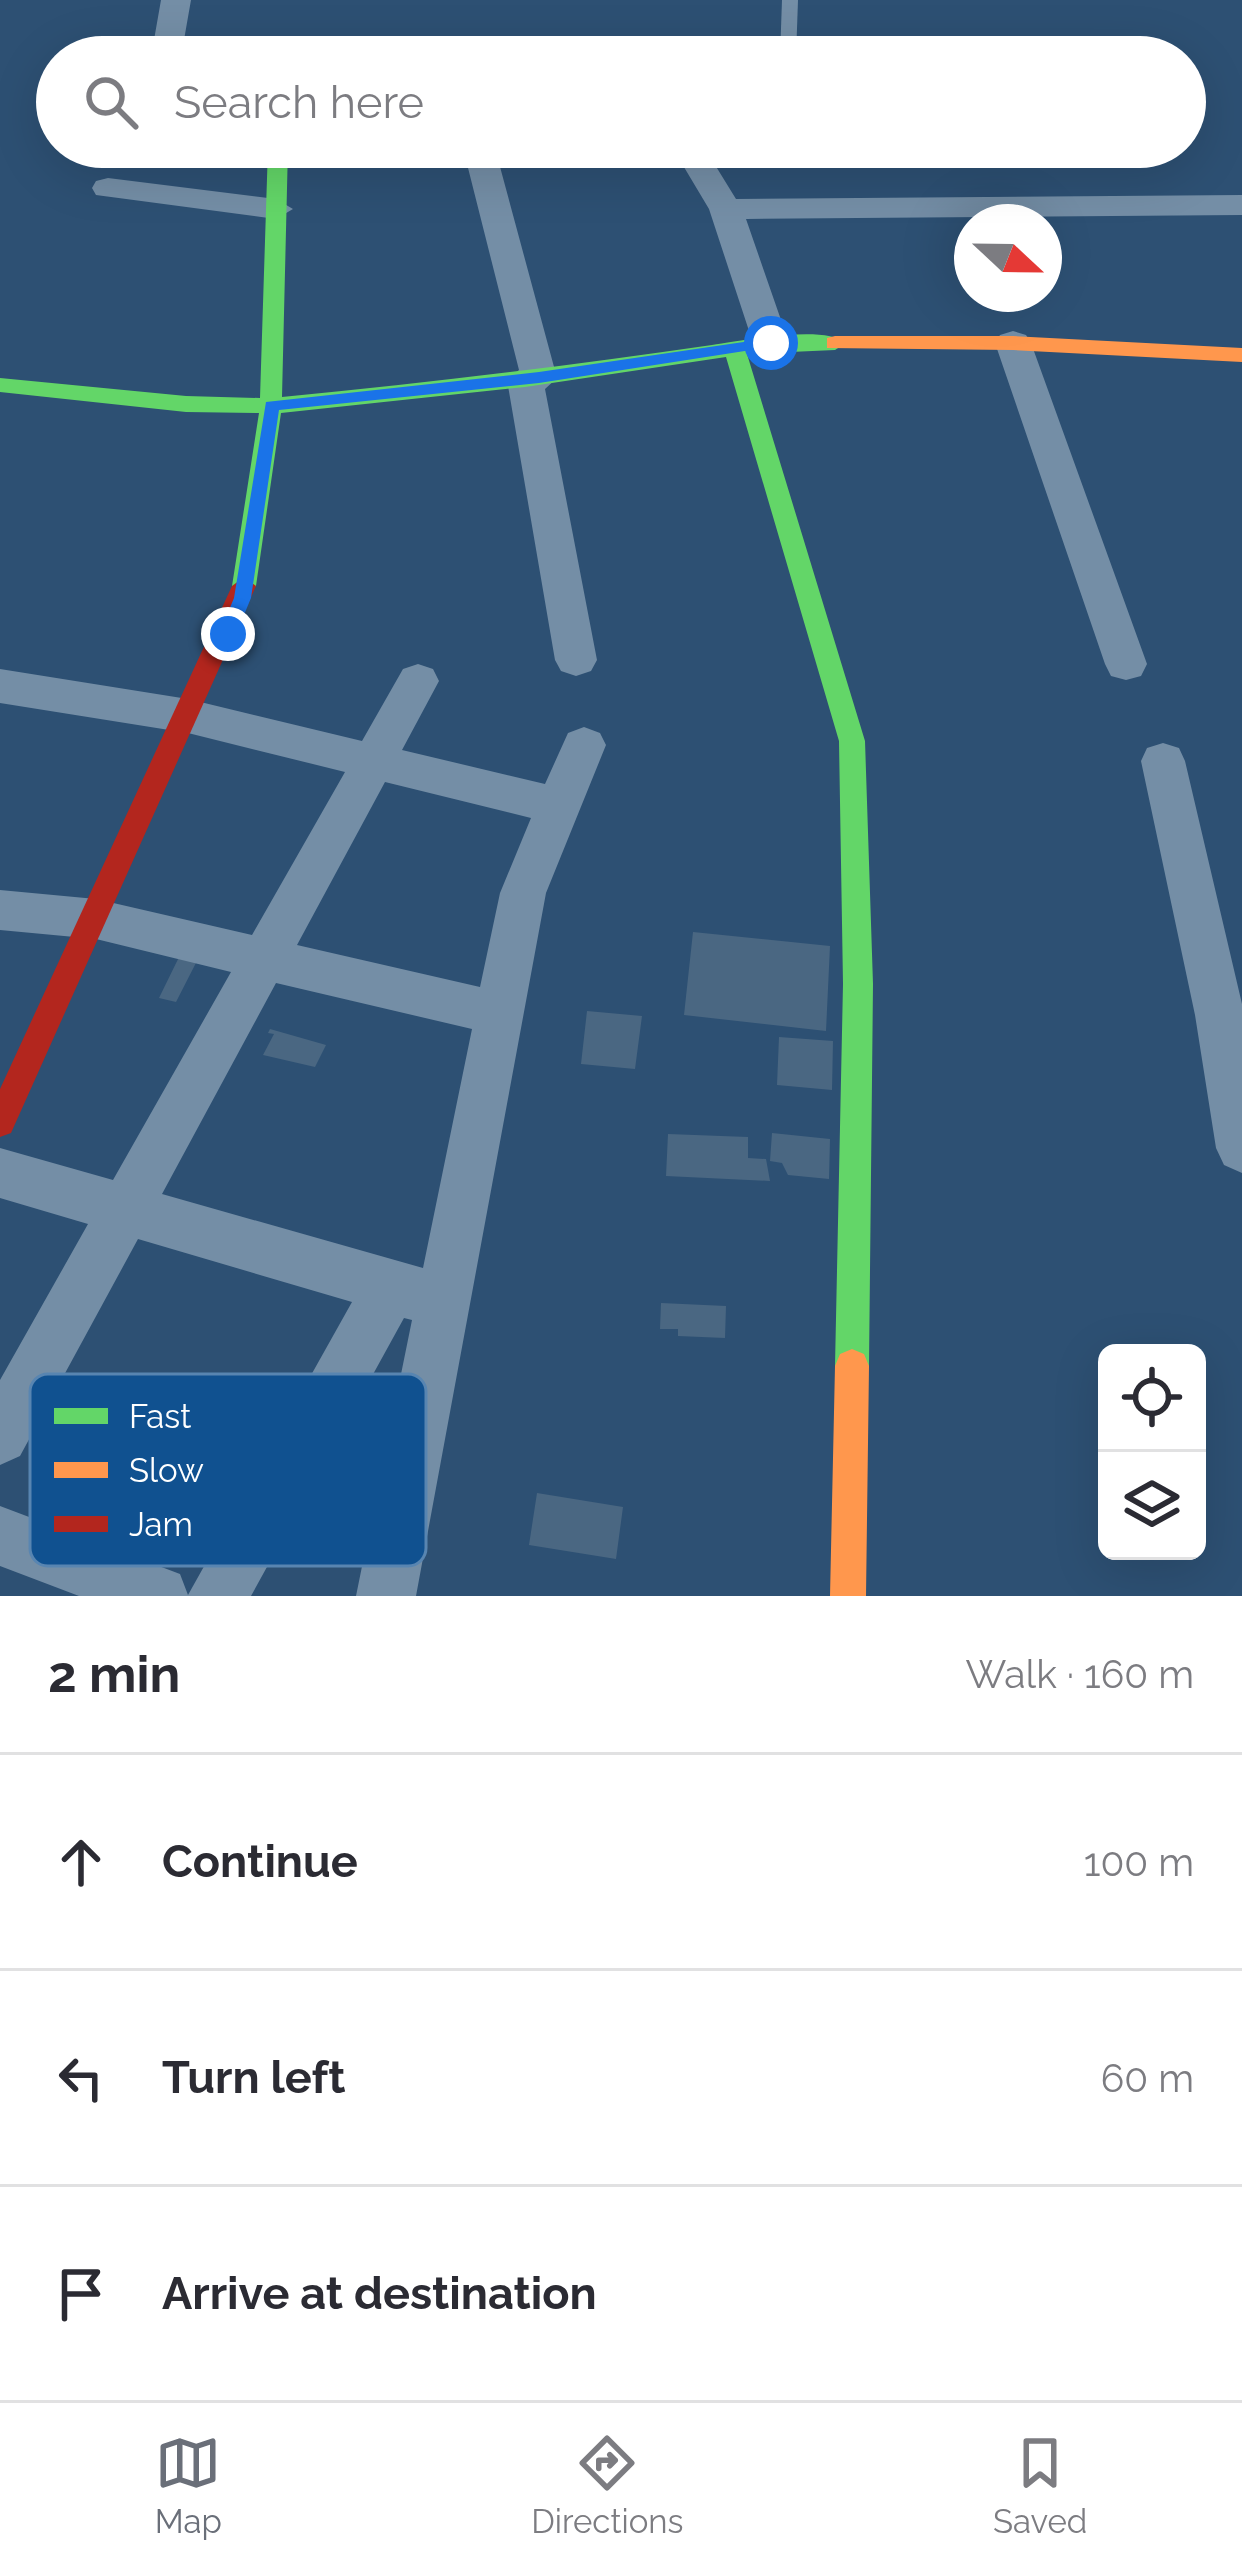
<!DOCTYPE html>
<meta charset="utf-8">
<style>
:root{--surface:#fff;--page:#f2f2f3;--text:#2b2b33;--muted:#7c7c81;--line:#e1e1e2;--accent:#6a6f79}
body{margin:0;font-family:Raleway,sans-serif;background:var(--page);color:var(--text)}
.controls{position:absolute;right:36px;bottom:36px;display:grid;overflow:hidden;border-radius:18px;box-shadow:0 12px 48px #0002}
.controls button{width:108px;height:108px;display:grid;place-items:center;padding:0;border:0;border-bottom:3px solid var(--line);background:var(--surface);color:var(--text);font:60px sans-serif}
.compass{position:absolute;left:954px;top:204px;width:108px;height:108px;border-radius:50%;background:var(--surface);box-shadow:0 12px 48px #0002;rotate:112deg}
.stop{position:absolute;width:36px;height:36px;margin:-27px;border:9px solid #1a73e8;border-radius:50%;background:#fff}
.stop.end{background:#1a73e8;border-color:#fff;box-shadow:0 3px 12px #0008}
.list{margin:0;padding:0;list-style:none}
h2{display:flex;justify-content:space-between;align-items:center;height:156px;margin:0;padding:0 48px;font-size:51px}
h2 small{font-size:39px;font-weight:400;color:var(--muted)}
.list li{display:grid;grid-template-columns:78px 1fr auto;gap:36px;align-items:center;box-sizing:border-box;height:216px;padding:0 48px;border-top:3px solid var(--line)}
.list b{display:block;font-size:45px;white-space:nowrap}
.list em{font-size:39px;font-style:normal;color:var(--muted)}
.icon{flex:none;width:66px;height:66px;fill:none;stroke:currentColor;stroke-width:2;stroke-linecap:round;stroke-linejoin:round}
.map{position:relative;flex:none;width:1242px;height:1596px;overflow:hidden}
.search{position:absolute;background:var(--surface);box-shadow:0 12px 48px #0002;left:36px;right:36px;top:36px;height:132px;display:flex;align-items:center;gap:30px;box-sizing:border-box;padding:0 42px;border-radius:66px;color:var(--muted);font-size:45px}
.sheet{height:804px;background:var(--surface)}
nav{display:flex;justify-content:space-around;align-items:center;box-sizing:border-box;height:168px;border-top:3px solid var(--line);background:var(--surface);font-size:33px;color:var(--muted)}
nav a{display:grid;justify-items:center;gap:6px}
nav .on{color:var(--accent)}
.map>svg:first-child{display:block}
</style>
<div class="map">
<svg width="1242" height="1596" viewBox="0 0 1242 1596">
<rect width="100%" height="100%" fill="#2d5073"/>
<path fill="#4a6782" d="M693,932L830,946L826,1031L684,1015Z
M181,953L199,957L176,1002L159,998Z
M587,1011L642,1016L635,1069L581,1064Z
M270,1029L326,1045L315,1067L263,1055L274,1034L268,1033Z
M779,1037L833,1041L832,1090L777,1085Z
M772,1133L830,1139L829,1179L788,1175L782,1163L770,1161Z
M668,1134L748,1137V1158L766,1159L770,1181L666,1176Z
M661,1303L726,1306L725,1338L678,1336V1329H660Z
M537,1493L623,1507L616,1559L529,1545Z"/>
<g fill="none" stroke-linecap="round" stroke-linejoin="round">
<path fill="#748ea6" fill-rule="evenodd" d="M782,0H798L796,57H780Z"/>
<path fill="#748ea6" fill-rule="evenodd" d="M161,0H191L181,57H151Z
M467,147H493L496,152L557,378L545,389L597,660L591,671L576,676L561,671L555,660L507,380L519,370L464,152Z
M672,147H704L736,199L1242,195V215L746,219L789,343L784,351H758L753,343L709,209Z
M108,178L276,199L293,209L276,219L96,195L92,188L96,181Z
M1013,331L1026,335L1031,343L1147,664L1141,676L1126,680L1111,676L1105,664L995,343L1000,335Z
M418,664L433,669L439,681L402,750L545,784L568,733L584,727L600,733L606,745L546,893L416,1596H356L412,1320L404,1318L251,1596H79L0,1566V1506L180,1574L188,1595L352,1302L138,1239L20,1456L0,1465V1380L88,1224L0,1198V1148L113,1180L231,972L96,939L0,930V890L96,899L252,935L345,772L188,733L0,703V669L188,699L362,741L403,669ZM385,782L531,818L500,893L480,987L297,945ZM276,983L472,1029L423,1268L162,1194Z
M1163,743L1179,748L1185,761L1242,1004V1173L1224,1165L1216,1148L1195,1015L1141,761L1147,748Z"/>
<path fill="#63d668" fill-rule="evenodd" d="M268,147H288L282,397C426,383 569,366 712,345C740,341 825,324 846,343L835,350L747,354L865,741L873,984L869,1366L864,1378L852,1383L840,1378L835,1366L843,984L839,741L726,357L525,387L281,413L256,586L244,595L232,586L259,413L186,412L0,392V378L186,396L260,398Z"/>
<path fill="#ff974d" fill-rule="evenodd" d="M835,336H1013L1242,348V362L1013,350L827,348V338Z
M852,1349L864,1354L869,1366L866,1596H830L835,1366L840,1354Z"/>
<path fill="#b3261e" fill-rule="evenodd" d="M244,577L256,586L11,1133L0,1137V1089L232,586Z"/>
</g>
<path fill="#1a73e8" d="M771,338L777,339V346L539,383L279,410L251,598L234,639L228,641L219,634L234,598L266,402L539,372Z"/>
<rect x="30" y="1374" width="396" height="192" rx="18" fill="#105190" stroke="#5885b1" stroke-width="3"/>
<rect x="54" y="1408" width="54" height="16" fill="#63d668"/>
<rect x="54" y="1462" width="54" height="16" fill="#ff974d"/>
<rect x="54" y="1516" width="54" height="16" fill="#b3261e"/>
<g font-size="33" fill="#fff">
<text x="129" y="1428">Fast</text>
<text x="129" y="1482">Slow</text>
<text x="129" y="1536">Jam</text>
</g>
</svg>
<div class="controls">
<button><svg class="icon" aria-label="locate" viewBox="0 0 24 24"><circle cx="12" cy="12" r="6"/><path d="M12 2v4M12 18v4M2 12h4M18 12h4"/></svg></button>
<button><svg class="icon" aria-label="layers" viewBox="0 0 24 24"><path d="M12 4l9 5-9 5-9-5zM3 14l9 5 9-5"/></svg></button>
</div>
<svg class="compass" viewBox="-18 -18 36 36"><path d="M0-13l5 13h-10z" fill="#e53935"/><path d="M0 13l5-13h-10z" fill="#7c7c81"/></svg>
<div class="stop" style="left:771px;top:343px"></div>
<div class="stop end" style="left:228px;top:634px"></div>
<div class="search"><svg class="icon" aria-label="search" viewBox="0 0 24 24"><circle cx="10" cy="10" r="6"/><path d="M15 15l6 6"/></svg>Search here</div>
</div>
<section class="sheet">
<h2>2 min<small>Walk · 160 m</small></h2>
<ul class="list">
<li><svg class="icon" aria-label="ahead" viewBox="0 0 24 24"><path d="M12 20V5M6 11l6-6 6 6"/></svg><div><b>Continue</b></div><em>100 m</em></li>
<li><svg class="icon" aria-label="left" viewBox="0 0 24 24"><path d="M17 20v-9H6M10 6l-5 5 5 5"/></svg><div><b>Turn left</b></div><em>60 m</em></li>
<li><svg class="icon" aria-label="arrive" viewBox="0 0 24 24"><path d="M6 21V4h12l-3 4 3 4H6"/></svg><div><b>Arrive at destination</b></div></li>
</ul>
</section>
<nav>
<a class="on"><svg class="icon" aria-label="map" viewBox="0 0 24 24"><path d="M3 6l6-2 6 2 6-2v14l-6 2-6-2-6 2zM9 4v14M15 6v14"/></svg>Map</a>
<a><svg class="icon" aria-label="directions" viewBox="0 0 24 24"><path d="M12 3l9 9-9 9-9-9zM9 14v-3h6M13 9l2 2-2 2"/></svg>Directions</a>
<a><svg class="icon" aria-label="saved" viewBox="0 0 24 24"><path d="M7 4h10v16l-5-4-5 4z"/></svg>Saved</a>
</nav>
